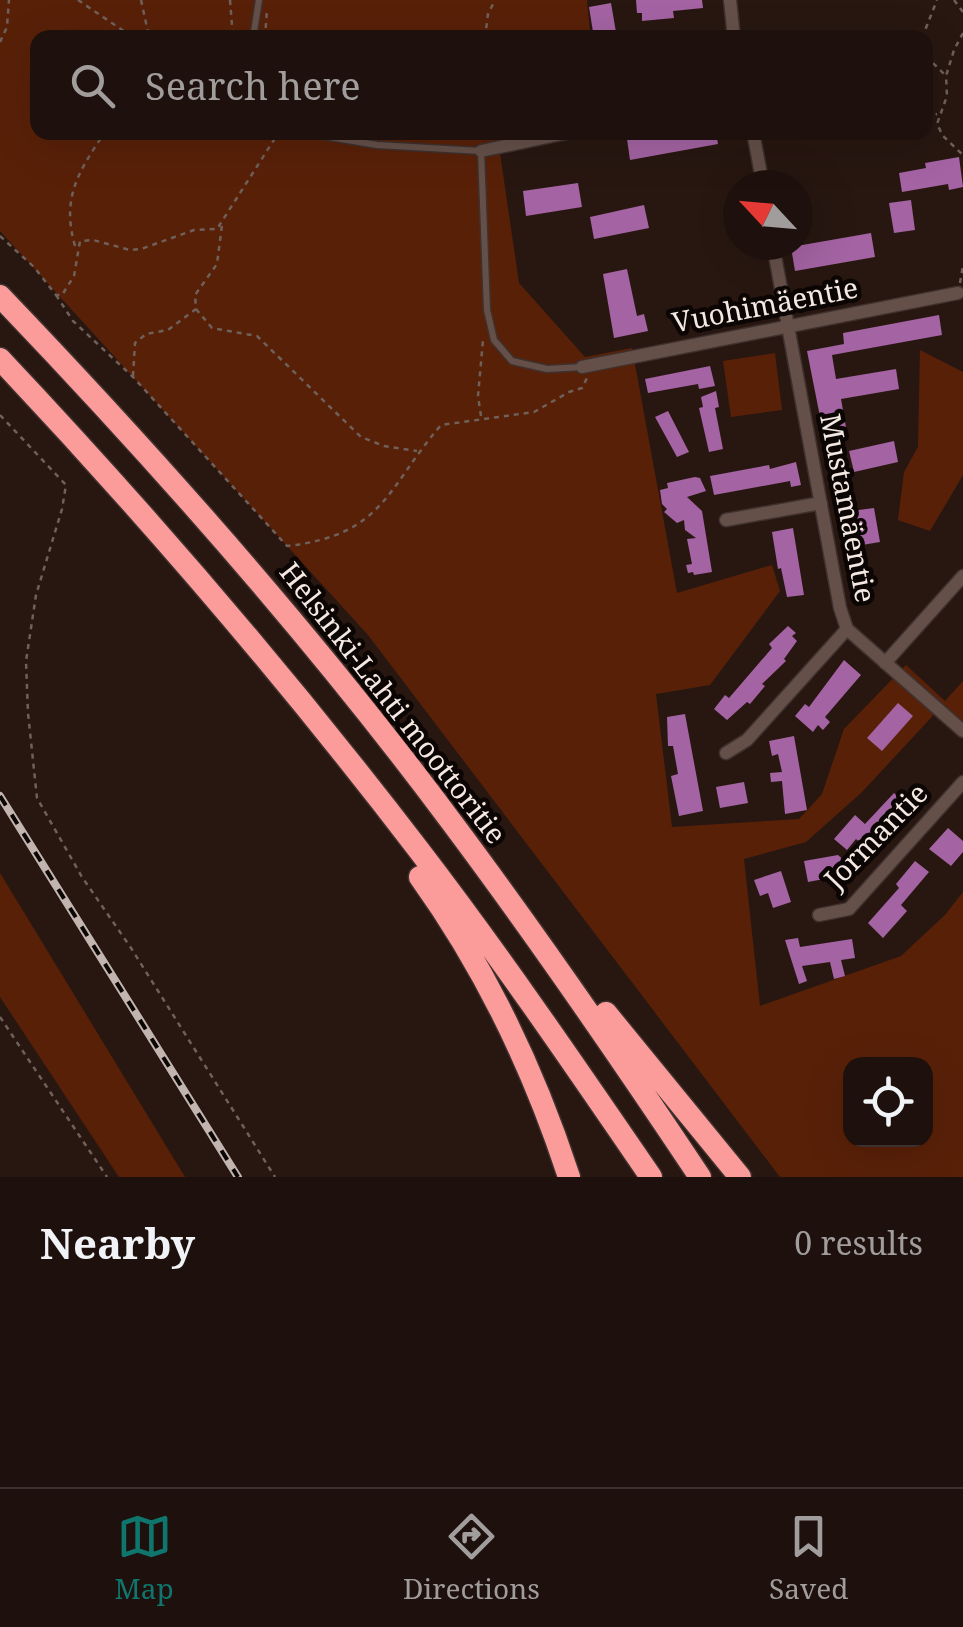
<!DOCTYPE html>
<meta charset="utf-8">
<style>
:root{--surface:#1e110d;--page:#2b1f1b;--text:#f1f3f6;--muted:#a19d9d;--line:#3c312e;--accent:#0f766e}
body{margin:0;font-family:"Noto Serif",serif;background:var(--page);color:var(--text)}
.controls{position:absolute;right:30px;bottom:30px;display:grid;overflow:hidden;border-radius:20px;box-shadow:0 10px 40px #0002}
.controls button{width:90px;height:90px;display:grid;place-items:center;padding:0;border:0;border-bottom:2px solid var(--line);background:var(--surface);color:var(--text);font:50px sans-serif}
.compass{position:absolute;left:723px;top:170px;width:90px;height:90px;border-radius:50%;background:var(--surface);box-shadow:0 10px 40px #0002;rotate:296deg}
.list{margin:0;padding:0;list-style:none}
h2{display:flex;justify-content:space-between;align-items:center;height:130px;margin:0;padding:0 40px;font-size:42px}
h2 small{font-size:32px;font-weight:400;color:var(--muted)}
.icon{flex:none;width:55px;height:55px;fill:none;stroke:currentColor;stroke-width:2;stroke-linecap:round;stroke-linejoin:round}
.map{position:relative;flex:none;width:963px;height:1177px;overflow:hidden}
.search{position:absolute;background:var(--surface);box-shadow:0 10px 40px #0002;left:30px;right:30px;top:30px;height:110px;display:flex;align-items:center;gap:25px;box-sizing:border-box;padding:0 35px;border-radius:20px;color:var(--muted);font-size:38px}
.sheet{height:310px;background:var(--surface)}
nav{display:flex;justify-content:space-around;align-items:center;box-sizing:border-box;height:140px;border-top:2px solid var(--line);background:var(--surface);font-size:28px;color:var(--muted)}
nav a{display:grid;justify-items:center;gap:5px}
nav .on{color:var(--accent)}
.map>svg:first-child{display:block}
</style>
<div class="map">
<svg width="963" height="1177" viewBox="0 0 963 1177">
<rect width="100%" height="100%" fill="#281711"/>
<path fill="#592008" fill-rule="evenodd" d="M0,0H587L590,31L565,37L38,38V132L497,133L519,283L585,357L632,348L677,593L772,565L780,591L710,685L656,694L672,827L799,819L822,794L844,729L906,665L945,701L963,681V724L941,707L862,792L806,842L744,859L760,1006L901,956L945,915L963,892V1177H780L368,635L0,231ZM850,1064H926V1140H850Z
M920,350L963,372V475L930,531L898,520L904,472L918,447Z
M775,353L782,410L731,417L723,361Z
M0,873L185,1177H119L0,997Z"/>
<path fill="#a463a3" d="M636,0H702L703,8L673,11L674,18L642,21V13H637Z
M611,3L617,38H594L589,7Z
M661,132H716L718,144L630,160L627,139Z
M959,157L963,187L949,190L948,184L902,192L899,173L926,168L925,163Z
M578,183L582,207L526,216L523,191Z
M911,200L915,230L894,233L889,203Z
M644,205L649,228L594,239L590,217Z
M871,233L875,257L795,271L791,247Z
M627,269L637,316L644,314L648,331L614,338L603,274Z
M939,315L942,335L832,355L836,379L896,369L899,389L841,399L847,433L824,437L807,351L844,344L843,333Z
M710,366L715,386L699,389L698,384L648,393L645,379Z
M716,391L719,407L715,408L723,449L709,452L699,408L703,407L701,397Z
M668,411L689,452L677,457L655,417Z
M894,441L898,462L854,472L849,451Z
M796,462L801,485L791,487L790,481L714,495L710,476L769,465L770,469Z
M695,477L700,478L706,491L687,497L702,511L712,572L694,575L693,572L688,573L686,565L692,564L687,539L696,538L685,530L684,520L677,523L664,512L667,509L662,504L660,490L668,488L667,483Z
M874,508L880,542L856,546L851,511Z
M793,528L804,595L787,597L781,568L778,569L772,532Z
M788,626L796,633L792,636L797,641L784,659L786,661L762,684L765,686L750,704L747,702L727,720L714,709L725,695L729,698L772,648L769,644Z
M844,660L861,675L825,717L830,722L823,730L818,725L813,732L795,716L805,704L809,707Z
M898,703L913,716L882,751L867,738Z
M685,714L703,811L679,816L671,776L678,774L673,746H668L667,717Z
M794,736L807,810L785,814L782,781L771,782L770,773L782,772L778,754L772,756L769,741Z
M744,782L748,803L720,808L716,787Z
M894,793L912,810L906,816L901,812L879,836L882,839L870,852L856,839L847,850L834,839L855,815L865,824Z
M948,828L963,841V852L951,866L929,849Z
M838,855L854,869L842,883L830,885L829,878L808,882L804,861Z
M915,861L929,872L901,905L907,911L883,938L868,923L899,888L896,884Z
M781,871L791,902L773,908L768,893L760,896L754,880Z
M798,938L800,947L852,939L855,958L841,960L845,976L834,979L830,962L802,966L807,981L799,984L785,940Z"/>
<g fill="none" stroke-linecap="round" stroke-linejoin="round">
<defs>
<path id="service" d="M253,38L259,0
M300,132L377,145L481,151L487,310L494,340L512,361L547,369L582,367"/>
<path id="minor" d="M730,0L734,38
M753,132L763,185
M481,151L571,132
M773,245L840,608L847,629L963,731
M582,367L958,293
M726,520L821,503
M885,663L963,576
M726,753L747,740L847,629
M819,915L849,909L963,782"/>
<path id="motorway" d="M0,296C160,463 315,638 453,824C539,939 620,1057 700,1177
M0,359C148,516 287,678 418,849C500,956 575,1066 651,1177
M420,877C486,969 534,1070 569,1177
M606,1013L740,1177"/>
</defs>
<use href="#service" stroke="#3e312e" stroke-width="9"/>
<use href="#minor" stroke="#3e312e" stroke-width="15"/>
<use href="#motorway" stroke="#3e312e" stroke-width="25"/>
<path stroke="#6f605a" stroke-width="2.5" stroke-dasharray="5 5" stroke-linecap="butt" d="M78,0L134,38
M141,0L148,32L153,38
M230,0L233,38
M954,0L963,12
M963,33L954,50L946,76L947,96L937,124L943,136L963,155
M265,38L267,9
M485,38L488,14L495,0
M922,38L937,0
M0,42L7,27L9,0
M926,56L945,75
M926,117L937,114
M0,236L34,267L56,295H62L74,276L80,241L93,240L130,250L141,249L194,230L217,229L279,132
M75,246C61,197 79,171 105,132
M960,283L963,265
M56,295L73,321L133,377L287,546C384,535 386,489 441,425L534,412L569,392L582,388L587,378
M196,309L212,328L257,336L361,437L384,446L417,451
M133,376L135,343L146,334L168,330L196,309L195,295L217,264L222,225
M0,415L66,485L62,509L36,595L26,661L28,713L37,798L82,877L131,948L275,1177
M481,416L478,396L483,340
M0,1017L107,1177"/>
<use href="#service" stroke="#655049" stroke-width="6"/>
<use href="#minor" stroke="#655049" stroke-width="12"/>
<use href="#motorway" stroke="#fc9c9a" stroke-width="22"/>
<defs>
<path id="rail" d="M0,796L238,1177"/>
</defs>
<use href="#rail" stroke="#c2b4af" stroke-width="8"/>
<use href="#rail" stroke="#0b0503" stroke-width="4" stroke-dasharray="11" stroke-linecap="butt"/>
</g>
<g text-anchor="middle" stroke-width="9" stroke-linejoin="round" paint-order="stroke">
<g font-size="28" fill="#f4e8e3" stroke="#0b0503">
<text transform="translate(765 305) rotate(-11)" y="10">Vuohimäentie</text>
<text transform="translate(848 508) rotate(79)" y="10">Mustamäentie</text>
<text transform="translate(393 703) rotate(52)" y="10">Helsinki-Lahti moottoritie</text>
<text transform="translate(876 836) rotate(-46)" y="10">Jormantie</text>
</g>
</g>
</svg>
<div class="controls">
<button><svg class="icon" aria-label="locate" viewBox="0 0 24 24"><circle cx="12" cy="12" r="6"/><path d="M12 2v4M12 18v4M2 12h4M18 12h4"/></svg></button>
</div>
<svg class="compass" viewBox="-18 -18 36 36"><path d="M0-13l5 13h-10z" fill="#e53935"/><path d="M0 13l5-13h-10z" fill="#a19d9d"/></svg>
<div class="search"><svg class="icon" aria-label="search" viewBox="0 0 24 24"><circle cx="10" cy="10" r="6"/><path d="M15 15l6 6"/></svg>Search here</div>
</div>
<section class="sheet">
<h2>Nearby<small>0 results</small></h2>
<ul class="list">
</ul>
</section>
<nav>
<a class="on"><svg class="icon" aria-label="map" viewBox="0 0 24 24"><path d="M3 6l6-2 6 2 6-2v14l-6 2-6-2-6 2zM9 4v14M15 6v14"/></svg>Map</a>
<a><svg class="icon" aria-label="directions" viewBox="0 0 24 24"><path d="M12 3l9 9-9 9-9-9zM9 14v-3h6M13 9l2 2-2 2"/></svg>Directions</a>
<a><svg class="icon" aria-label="saved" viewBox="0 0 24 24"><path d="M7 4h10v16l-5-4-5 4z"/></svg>Saved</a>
</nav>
